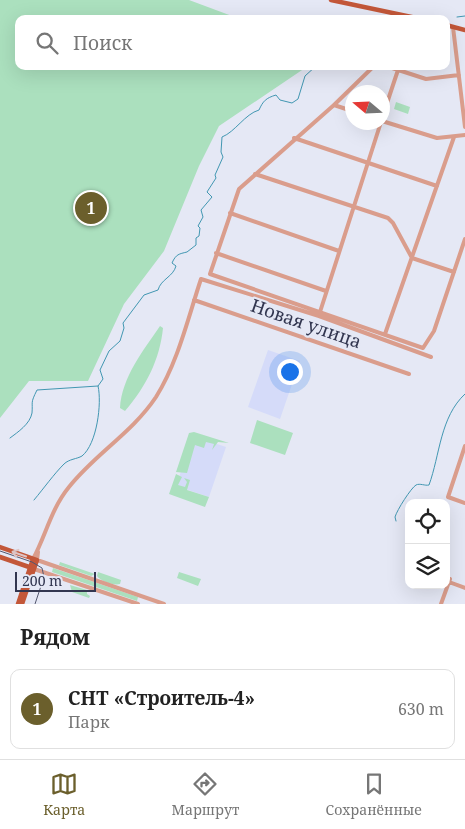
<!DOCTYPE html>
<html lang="ru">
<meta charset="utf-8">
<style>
:root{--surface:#fff;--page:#f2f2f2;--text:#222;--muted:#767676;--line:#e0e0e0;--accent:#6b5f2c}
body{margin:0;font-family:"Noto Serif",serif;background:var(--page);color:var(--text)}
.controls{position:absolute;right:15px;bottom:15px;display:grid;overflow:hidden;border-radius:10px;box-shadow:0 5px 20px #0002}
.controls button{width:45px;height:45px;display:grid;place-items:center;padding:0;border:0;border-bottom:1px solid var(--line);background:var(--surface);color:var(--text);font:25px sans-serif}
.compass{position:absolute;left:345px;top:85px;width:45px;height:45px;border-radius:50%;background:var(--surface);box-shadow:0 5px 20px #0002;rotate:289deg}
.scale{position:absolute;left:15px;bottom:12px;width:81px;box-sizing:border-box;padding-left:5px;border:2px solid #323650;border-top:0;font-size:14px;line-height:18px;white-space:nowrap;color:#323650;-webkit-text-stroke:4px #e5e8f5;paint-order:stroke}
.you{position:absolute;left:289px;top:371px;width:18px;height:18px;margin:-12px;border:4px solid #fff;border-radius:50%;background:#1a73e8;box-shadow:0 0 0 8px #1a73e833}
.badge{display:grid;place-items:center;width:32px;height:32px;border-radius:50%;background:var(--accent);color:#fff;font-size:16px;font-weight:700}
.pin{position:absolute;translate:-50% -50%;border:2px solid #fff;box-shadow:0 1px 5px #0006}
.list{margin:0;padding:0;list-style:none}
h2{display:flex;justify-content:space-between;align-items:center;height:65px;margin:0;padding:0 20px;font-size:21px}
h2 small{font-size:16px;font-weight:400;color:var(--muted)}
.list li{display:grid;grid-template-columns:32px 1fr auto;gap:15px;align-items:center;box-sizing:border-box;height:80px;margin:0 10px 10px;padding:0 10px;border:1px solid var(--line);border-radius:10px}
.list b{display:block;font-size:19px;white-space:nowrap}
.list p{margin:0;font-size:16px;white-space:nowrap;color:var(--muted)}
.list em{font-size:16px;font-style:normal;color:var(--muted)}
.icon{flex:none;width:28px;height:28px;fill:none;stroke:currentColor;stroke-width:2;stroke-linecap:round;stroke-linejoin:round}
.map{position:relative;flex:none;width:465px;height:604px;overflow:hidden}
.search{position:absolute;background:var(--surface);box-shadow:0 5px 20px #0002;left:15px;right:15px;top:15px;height:55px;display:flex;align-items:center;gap:12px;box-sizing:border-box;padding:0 18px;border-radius:10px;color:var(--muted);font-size:19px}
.sheet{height:155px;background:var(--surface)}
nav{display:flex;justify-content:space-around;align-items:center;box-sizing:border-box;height:70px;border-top:1px solid var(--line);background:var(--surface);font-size:14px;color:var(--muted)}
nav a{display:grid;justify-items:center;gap:2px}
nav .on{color:var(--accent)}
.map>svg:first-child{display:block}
</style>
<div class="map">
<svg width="465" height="604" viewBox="0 0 465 604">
<rect width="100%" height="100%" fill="#e5e8f5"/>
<path fill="#d5dbf9" d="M268,350L300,361L280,419L248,407Z
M193,436L226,447L209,497L176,486Z"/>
<path fill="#abe0be" d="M0,0H189L240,19H19V66H308L219,126L199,166L164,251L124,304L88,381H29L0,418Z
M396,102L410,107L408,114L394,109Z
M160,326L163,328C160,359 146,387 125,411L120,408C122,377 143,351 160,326Z
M257,420L293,433L285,455L250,443Z
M194,432L229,443L218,442L212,450L214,444L206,442L204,448L195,445L187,473L176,472L189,433Z
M176,474L182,477L178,485L185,487L187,482L184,478L190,480L187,490L209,497L205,507L169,494Z
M60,562L95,574L91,576L59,565Z
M53,568L138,597L137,601L52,572Z
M98,572L121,580L120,584C114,586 100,581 97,576Z
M179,572L201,579L198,586L177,578Z
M70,585L87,590V594L90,596L89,598L72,592Z"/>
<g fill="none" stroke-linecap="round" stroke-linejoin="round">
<path stroke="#4297b2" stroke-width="1" d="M457,17L465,16
M10,438C18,432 30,424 32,413C33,401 30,404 37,390L98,386
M34,500C44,488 54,474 64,464C69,459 77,459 82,456C97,444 102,403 98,386L103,379L100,370L109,351L120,341L124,328L123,323L144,295L158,290C161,279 173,277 176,266L172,263C176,254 179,254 187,252L196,245V238L199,236L200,228L198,226L203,217L201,210L212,197L207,192L216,178L215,175L223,157L221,152L222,137C235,132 245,114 259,110C263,101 266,98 276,95L280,100L292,103L298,99L305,76L316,66
M396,521L395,517C397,510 411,488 416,485C420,483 425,486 429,485C440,455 440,417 465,394"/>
<path stroke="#da9d8c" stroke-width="4" d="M453,27L465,127
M374,66L334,105L239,189L210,274L423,348L434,331L465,239
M386,66L426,79L459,75
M334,105L352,111
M382,118L398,70
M382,121L437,138L465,135
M294,138L437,186
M255,174L388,218L393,223L412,258L454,272
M230,213L339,251
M216,253L326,291
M194,300L409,374
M320,312L381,122
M385,334L454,137
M465,446L448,497L465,503
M38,552L37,560L164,604
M33,559C46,535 51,509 69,487C95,454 132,433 156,397C178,362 188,318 201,279L319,316L431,357
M34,569L138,604
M449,582L465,588
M441,604L450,579"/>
<path stroke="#c35739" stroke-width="4.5" d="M331,0L421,19
M446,25L465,30
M0,547L37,560L22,604
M0,557L32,568
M18,604L33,559"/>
<path stroke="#52566e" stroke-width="1" d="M0,551L32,562L42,568L44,577L35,604"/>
</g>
<defs><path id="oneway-shaft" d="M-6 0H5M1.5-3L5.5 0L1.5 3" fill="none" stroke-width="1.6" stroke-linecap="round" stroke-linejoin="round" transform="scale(1.25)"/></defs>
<use stroke="#dcc4c6" href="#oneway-shaft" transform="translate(19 554) rotate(-161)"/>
<g text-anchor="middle" stroke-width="4.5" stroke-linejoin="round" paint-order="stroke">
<g font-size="18" fill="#323650" stroke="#e5e8f5">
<text transform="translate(306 324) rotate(19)" y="6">Новая улица</text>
</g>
</g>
</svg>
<div class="controls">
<button><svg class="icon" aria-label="locate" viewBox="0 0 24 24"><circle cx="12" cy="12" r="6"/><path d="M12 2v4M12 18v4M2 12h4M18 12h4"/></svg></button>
<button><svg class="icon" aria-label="layers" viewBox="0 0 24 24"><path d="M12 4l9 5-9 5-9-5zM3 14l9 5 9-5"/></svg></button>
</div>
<svg class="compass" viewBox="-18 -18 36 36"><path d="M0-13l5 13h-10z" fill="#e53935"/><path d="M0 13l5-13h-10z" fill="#767676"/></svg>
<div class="scale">200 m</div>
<div class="you"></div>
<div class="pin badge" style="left:91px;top:208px">1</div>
<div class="search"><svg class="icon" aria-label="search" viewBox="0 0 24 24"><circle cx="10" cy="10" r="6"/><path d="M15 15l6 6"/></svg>Поиск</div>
</div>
<section class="sheet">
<h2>Рядом<small></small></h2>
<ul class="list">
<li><span class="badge">1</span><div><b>СНТ «Строитель-4»</b><p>Парк</p></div><em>630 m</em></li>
</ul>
</section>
<nav>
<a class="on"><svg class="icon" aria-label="map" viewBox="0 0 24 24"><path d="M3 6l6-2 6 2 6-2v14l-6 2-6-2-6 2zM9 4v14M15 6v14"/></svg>Карта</a>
<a><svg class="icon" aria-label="directions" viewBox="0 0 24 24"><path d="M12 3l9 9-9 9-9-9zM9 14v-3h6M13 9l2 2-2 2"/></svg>Маршрут</a>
<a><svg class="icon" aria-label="saved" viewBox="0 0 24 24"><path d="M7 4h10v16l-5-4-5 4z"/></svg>Сохранённые</a>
</nav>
